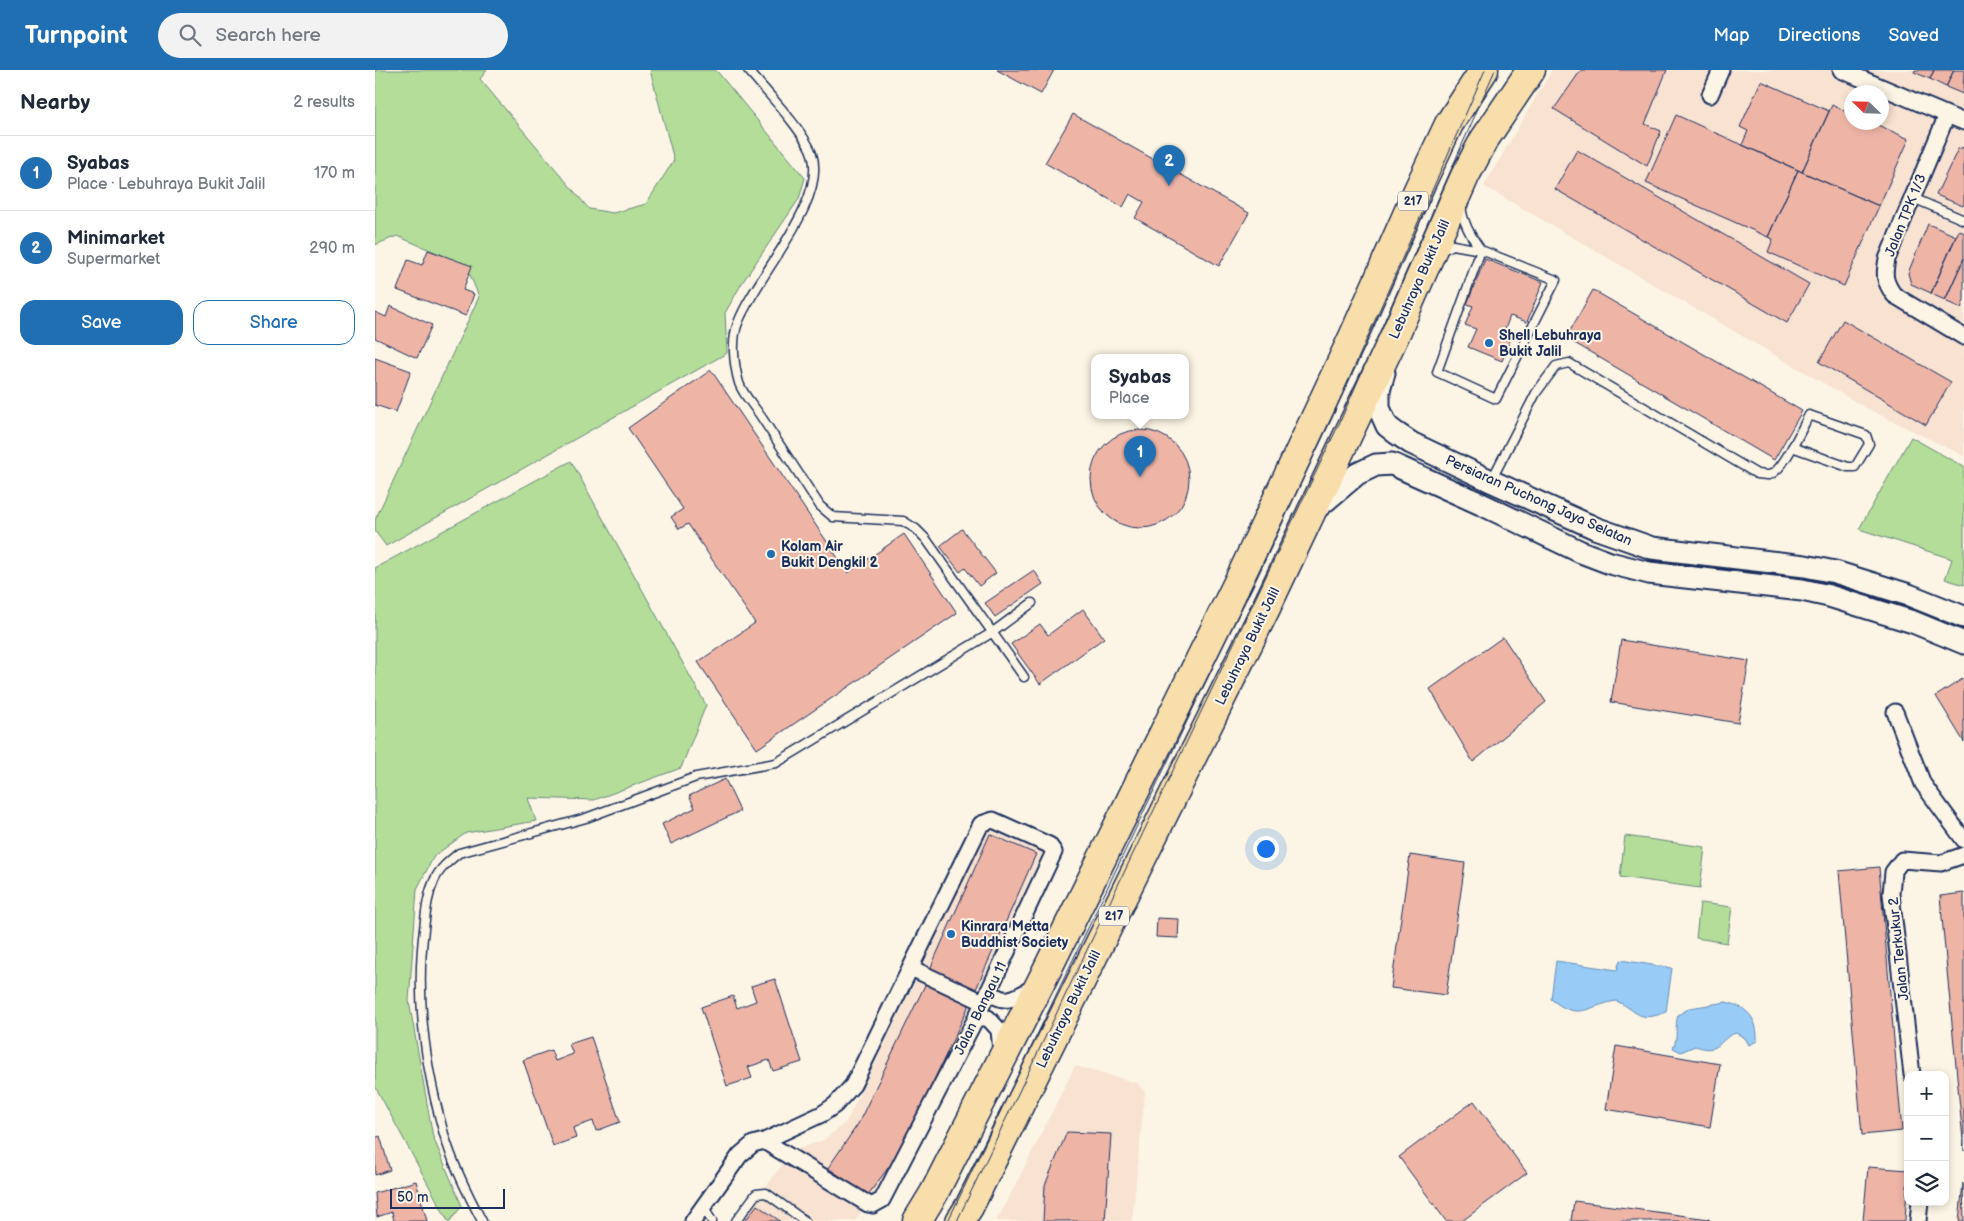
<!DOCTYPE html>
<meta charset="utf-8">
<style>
:root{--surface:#fff;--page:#f2f2f3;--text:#1f2937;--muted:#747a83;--line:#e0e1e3;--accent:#1f6fb2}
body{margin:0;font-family:"Balsamiq Sans",sans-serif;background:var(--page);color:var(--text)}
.controls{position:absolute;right:15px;bottom:15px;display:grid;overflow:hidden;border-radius:10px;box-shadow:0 2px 8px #0003}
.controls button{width:45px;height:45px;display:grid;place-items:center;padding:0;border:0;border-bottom:1px solid var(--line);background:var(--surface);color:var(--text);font:25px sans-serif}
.compass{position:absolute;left:1469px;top:15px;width:45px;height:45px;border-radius:50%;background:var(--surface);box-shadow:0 2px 8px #0003;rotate:293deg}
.scale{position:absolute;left:15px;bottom:12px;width:115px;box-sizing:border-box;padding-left:5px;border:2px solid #1b2f5e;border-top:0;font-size:14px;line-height:18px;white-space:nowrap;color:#1b2f5e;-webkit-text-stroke:4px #fcf5e5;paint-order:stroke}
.you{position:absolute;left:890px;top:778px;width:18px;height:18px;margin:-12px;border:4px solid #fff;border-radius:50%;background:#1a73e8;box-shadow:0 0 0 8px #1a73e833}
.badge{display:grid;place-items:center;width:32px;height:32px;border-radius:50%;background:var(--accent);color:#fff;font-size:16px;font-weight:700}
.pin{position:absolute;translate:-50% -41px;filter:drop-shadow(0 1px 2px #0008)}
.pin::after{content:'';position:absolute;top:26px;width:18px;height:15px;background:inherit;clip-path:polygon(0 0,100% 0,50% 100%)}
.popup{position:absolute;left:716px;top:284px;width:98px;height:65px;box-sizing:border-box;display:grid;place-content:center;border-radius:10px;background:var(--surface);filter:drop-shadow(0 1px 4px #0005);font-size:16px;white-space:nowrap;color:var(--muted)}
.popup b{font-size:19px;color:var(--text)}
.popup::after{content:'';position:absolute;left:50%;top:100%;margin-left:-10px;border:10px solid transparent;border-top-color:var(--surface)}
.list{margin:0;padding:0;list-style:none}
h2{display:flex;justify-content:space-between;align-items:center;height:65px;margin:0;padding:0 20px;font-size:21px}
h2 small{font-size:16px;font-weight:400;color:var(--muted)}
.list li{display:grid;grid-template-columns:32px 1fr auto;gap:15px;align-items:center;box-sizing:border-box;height:75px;padding:0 20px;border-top:1px solid var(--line)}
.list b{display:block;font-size:19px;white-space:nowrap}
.list p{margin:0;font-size:16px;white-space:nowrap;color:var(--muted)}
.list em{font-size:16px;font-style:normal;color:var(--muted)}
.actions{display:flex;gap:10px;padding:15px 20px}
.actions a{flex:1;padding:11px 0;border:1px solid var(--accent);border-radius:15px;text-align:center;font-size:18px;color:var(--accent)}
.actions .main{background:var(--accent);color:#fff}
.icon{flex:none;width:28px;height:28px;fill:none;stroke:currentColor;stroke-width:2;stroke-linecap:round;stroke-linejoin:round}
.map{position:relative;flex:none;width:1589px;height:1151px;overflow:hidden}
header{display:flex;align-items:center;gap:30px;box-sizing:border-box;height:70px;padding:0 25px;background:var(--accent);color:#fff}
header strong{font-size:24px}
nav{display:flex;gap:28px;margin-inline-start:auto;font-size:18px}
.search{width:350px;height:45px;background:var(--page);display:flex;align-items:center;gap:12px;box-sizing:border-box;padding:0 18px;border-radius:28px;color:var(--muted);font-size:19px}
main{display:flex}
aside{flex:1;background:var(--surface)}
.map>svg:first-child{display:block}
</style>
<header>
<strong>Turnpoint</strong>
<div class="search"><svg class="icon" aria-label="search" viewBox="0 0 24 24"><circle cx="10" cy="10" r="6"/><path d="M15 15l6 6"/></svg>Search here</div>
<nav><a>Map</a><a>Directions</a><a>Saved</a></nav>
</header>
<main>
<aside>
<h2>Nearby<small>2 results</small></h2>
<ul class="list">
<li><span class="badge">1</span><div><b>Syabas</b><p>Place · Lebuhraya Bukit Jalil</p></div><em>170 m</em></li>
<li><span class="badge">2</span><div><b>Minimarket</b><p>Supermarket</p></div><em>290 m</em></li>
</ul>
<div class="actions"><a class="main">Save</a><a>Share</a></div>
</aside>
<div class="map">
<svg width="1589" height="1151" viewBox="0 0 1589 1151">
<rect width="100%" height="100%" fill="#fcf5e5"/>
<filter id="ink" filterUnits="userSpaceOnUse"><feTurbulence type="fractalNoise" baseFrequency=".02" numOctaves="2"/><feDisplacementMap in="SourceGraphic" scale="10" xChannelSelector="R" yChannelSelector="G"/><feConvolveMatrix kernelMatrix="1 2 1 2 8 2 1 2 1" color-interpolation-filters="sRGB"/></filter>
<g filter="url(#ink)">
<path fill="#f8e2d2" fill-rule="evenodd" d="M1177,0H1589V386L1493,339L1109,116ZM1476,22H1506V52H1476Z
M612,758L668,782L526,1085L480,1151H366L417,1081L449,1070L471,1052L549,894Z
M700,996L762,1013L770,1022L757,1151H621L632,1132Z"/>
<path fill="#b4dd99" stroke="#68867c" d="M0,0H112L105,9L214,139L238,143L271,134L299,90L275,0H341L430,108L424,129L367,213L350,243L352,283L11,476L0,461V450L104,227L91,195L22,166L0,175Z
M1536,367L1589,397V515L1570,509L1577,489L1484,459Z
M196,391L331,635L306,698L219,730L153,728L161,751L91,763L59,786L42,819L34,931L58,1067L87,1136L75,1151H73L0,1016V498Z
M1250,766L1330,777L1325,818L1245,807Z
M1325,833L1357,837L1352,873L1321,868Z"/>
<path fill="#98cbf5" stroke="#668db9" d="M1245,890L1297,898L1291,942C1262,954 1263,940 1241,931C1212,936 1204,952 1176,929L1181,891L1242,900Z
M1351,932C1372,937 1383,948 1382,971L1374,975L1370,968L1361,963C1342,969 1347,985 1320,976L1306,982L1298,978C1304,966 1299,957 1303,945L1315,938Z"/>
<path fill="#eeb5a7" stroke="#1b2f5e" d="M622,0H679L666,24Z
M1206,0H1292L1270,54L1286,61L1272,96L1179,39Z
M1540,0H1559L1555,9L1539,2Z
M1559,0H1579L1571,17L1555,9Z
M1579,0H1589L1588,24L1571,17Z
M1386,11L1454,41L1427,102L1367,75L1373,61L1365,57Z
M1457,35L1476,44V52H1496L1534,69L1504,136L1427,102Z
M698,44L874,143L844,196L760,148L769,132L755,124L748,137L670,93Z
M1301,45L1423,100L1393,167L1271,113Z
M1589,77V133L1588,136L1561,125L1583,79Z
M1202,80L1434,214L1412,253L1180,119Z
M1423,100L1504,136L1469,216L1393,182L1398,169L1393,167Z
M1553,154L1581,166L1556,223L1536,214L1533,203Z
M1584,160L1589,163V188L1570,230L1556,224Z
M53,180L97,196L88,220L99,224L91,246L22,220L33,190L47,195Z
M1589,188V231L1586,238L1570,231Z
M1110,189L1168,212L1152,252L1135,246L1127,267L1135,271L1127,291L1093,277L1101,259L1090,255L1098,236L1092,234Z
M1218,220L1427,341L1399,390L1191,268Z
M15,236L57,255L42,288L0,268V242L11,247Z
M1468,250L1576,312L1551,355L1444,292Z
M0,288L36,301L21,342L0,335Z
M336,300L473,503L529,464L582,543L382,679L323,592L380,553L313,454L304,459L296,447L308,439L253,358Z
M716 409a49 49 0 1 1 98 0a49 49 0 1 1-98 0Z
M587,459L621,503L604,516L590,498L585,502L565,476Z
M659,500L668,514L620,547L610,533Z
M708,539L729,568L665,614L636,574L665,554L673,565Z
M1128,567L1171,632L1098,692L1055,619Z
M1246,570L1374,591L1363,653L1236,632Z
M1589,608V672L1561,626Z
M350,709L365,741L296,774L287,754L320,738L314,726Z
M615,764L661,784L601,919L555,899Z
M1035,785L1090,793L1071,925L1016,918Z
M1504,797L1527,1061L1487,1065L1464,801Z
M1589,823V1081L1565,826Z
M782,848L804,849L803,868L781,867Z
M400,909L427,992L398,1001L394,990L373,997L377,1008L352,1016L326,937L358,926L362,938L381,931L376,916Z
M551,913L595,933L527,1079L493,1125L453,1098L483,1054Z
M216,967L245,1052L221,1061L218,1051L198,1058L201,1068L178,1076L148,990L176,980L180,991L198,984L194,974Z
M1241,976L1345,994L1335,1057L1231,1039Z
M1099,1031L1152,1103L1087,1151H1071L1024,1087Z
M692,1062L736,1064L730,1151H668L670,1115Z
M5,1066L15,1100L0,1105V1068Z
M1493,1097L1533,1100L1530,1151H1488Z
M41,1111L52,1151H19L17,1142L2,1147L0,1123Z
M1588,1113L1589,1151H1584Z
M1199,1131L1334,1149V1151H1196Z
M382,1135L405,1151H370Z"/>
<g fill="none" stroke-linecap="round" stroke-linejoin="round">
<defs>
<path id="lane" d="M373,0C389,19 430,62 437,84C453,132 380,207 363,253C356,270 359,295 364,313C368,325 380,337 387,348C406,377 426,407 445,436L458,447L528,451L541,459L551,469L649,607
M1538,128L1589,150
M1086,137C1088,153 1096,167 1106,180
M1067,180L1078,175L1106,180L1181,210L1121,329L1062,302L1106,180
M1117,409L1161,323L1181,296L1194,293L1382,404C1385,404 1390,405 1394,405C1408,402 1427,358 1434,345L1491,365L1494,374L1480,397H1473L1417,377
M328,1137L337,1151
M107,1151C92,1123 78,1095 69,1064C50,997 40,929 49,859C51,842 52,826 59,811C64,799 74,791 84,783L211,748L321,707L401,693L618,562L657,533
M361,1151L381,1124L391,1123L430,1151"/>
<path id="street" d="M1466,0L1589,52
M1335,25L1346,0
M1572,45L1512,189C1509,205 1509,211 1519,225L1589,267
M1520,642L1548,714L1589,770
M536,898L608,932
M614,920C629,938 644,926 660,916
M601,948H613L624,960L626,982
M1537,1005L1516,824L1518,802L1527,790L1566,793L1589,785
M318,1151L365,1085L378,1074L389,1071L447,1044L460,1035L478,1015L606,754L618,750L674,775L679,782L601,948L507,1130L498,1135L493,1134L389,1071
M1543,1151L1545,1132"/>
<path id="secondary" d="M1009,303L1004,321V338L1012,356L1021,363L1036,373L1116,411L1220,458L1277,478L1430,496L1460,502L1534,525L1589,547
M942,438L982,404L1001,395L1017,394L1106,434L1206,482L1235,493L1274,503L1427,520L1454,526L1538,552L1589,573"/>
<path id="highway" d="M542,1151L559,1123L666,912L869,500L978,267L1043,120L1074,54L1109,0
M585,1151L594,1137L890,540L1020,265L1090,106L1109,70L1156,0"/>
</defs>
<use href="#lane" stroke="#1b2f5e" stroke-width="11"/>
<use href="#street" stroke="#1b2f5e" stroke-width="19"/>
<use href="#secondary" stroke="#1b2f5e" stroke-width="25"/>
<use href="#highway" stroke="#1b2f5e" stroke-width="31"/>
<use href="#lane" stroke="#fcf5e5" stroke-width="8"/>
<use href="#street" stroke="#fcf5e5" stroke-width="15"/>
<use href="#secondary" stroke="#fcf5e5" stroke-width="21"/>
<use href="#highway" stroke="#f8deab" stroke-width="28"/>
<path stroke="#1b2f5e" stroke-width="1" d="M573,1151L957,348L1110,0
M582,1151L964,354L1120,0"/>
</g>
</g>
<g fill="#1f6fb2" stroke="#fcf5e5" stroke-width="2">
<circle cx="1114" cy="273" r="5"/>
<circle cx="396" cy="484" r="5"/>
<circle cx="576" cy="864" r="5"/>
</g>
<g text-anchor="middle" stroke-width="4" stroke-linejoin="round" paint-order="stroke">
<g fill="#fcf5e5" stroke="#5e6a86" stroke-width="1">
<rect x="1023" y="121.5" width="30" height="19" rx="4"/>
<rect x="724" y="836.5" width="30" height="19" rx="4"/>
</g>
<g font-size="12" font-weight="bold" fill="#1b2f5e">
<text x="1038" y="135">217</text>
<text x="739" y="850">217</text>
</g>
<g font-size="14" fill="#1b2f5e" stroke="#fcf5e5">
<text transform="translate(1530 145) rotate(-68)" y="5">Jalan TPK 1/3</text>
<text transform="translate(1044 209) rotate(-66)" y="5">Lebuhraya Bukit Jalil</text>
<text transform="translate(1164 430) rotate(24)" y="5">Persiaran Puchong Jaya Selatan</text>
<text transform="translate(872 576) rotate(-64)" y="5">Lebuhraya Bukit Jalil</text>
<text transform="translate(1523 879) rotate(-96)" y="5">Jalan Terkukur 2</text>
<text transform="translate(605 938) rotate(-64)" y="5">Jalan Bangau 11</text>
<text transform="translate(693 939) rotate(-64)" y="5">Lebuhraya Bukit Jalil</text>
</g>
<g font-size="14" font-weight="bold" fill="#1b2f5e" stroke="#fcf5e5" text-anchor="start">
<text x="1124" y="270">Shell Lebuhraya<tspan x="1124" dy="16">Bukit Jalil</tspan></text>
<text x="406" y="481">Kolam Air<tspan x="406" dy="16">Bukit Dengkil 2</tspan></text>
<text x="586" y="861">Kinrara Metta<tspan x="586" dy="16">Buddhist Society</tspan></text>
</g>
</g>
</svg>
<div class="controls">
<button>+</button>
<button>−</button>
<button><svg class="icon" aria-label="layers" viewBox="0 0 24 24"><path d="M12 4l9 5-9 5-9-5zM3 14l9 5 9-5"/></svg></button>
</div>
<svg class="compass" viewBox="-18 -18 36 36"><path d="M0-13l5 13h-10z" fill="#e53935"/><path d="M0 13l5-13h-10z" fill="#747a83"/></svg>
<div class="scale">50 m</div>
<div class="you"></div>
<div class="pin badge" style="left:765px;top:407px">1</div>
<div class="popup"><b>Syabas</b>Place</div>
<div class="pin badge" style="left:794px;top:116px">2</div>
</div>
</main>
